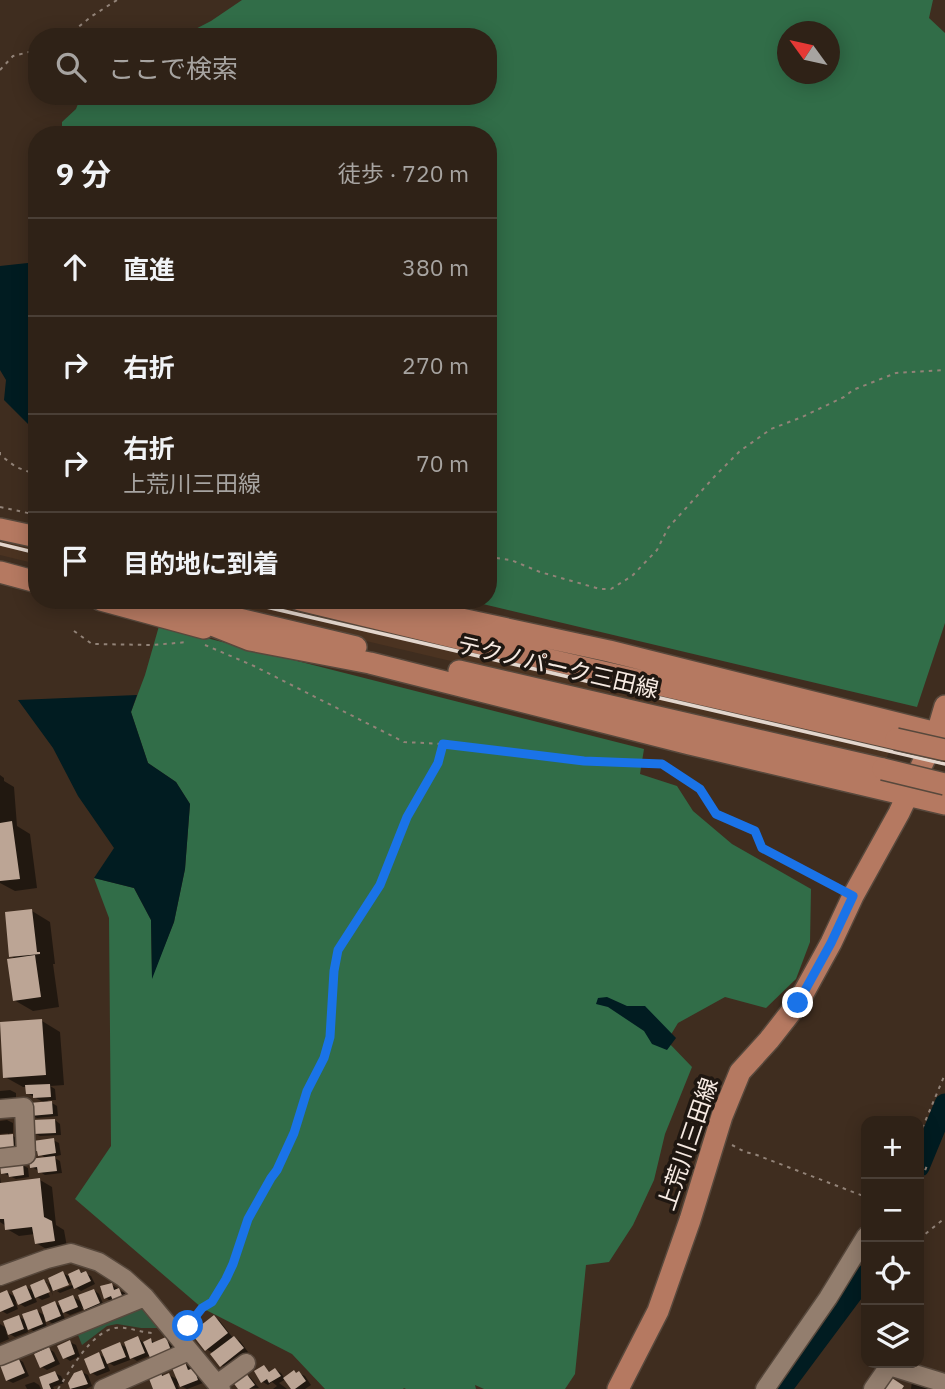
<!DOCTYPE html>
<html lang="ja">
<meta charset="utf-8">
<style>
:root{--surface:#2f2217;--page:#3b2f24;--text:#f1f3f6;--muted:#a7a4a1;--line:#4a3f36}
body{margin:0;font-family:"IBM Plex Sans","Noto Sans JP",sans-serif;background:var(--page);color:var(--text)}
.controls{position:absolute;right:21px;bottom:21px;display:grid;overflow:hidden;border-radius:14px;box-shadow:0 4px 18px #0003}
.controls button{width:63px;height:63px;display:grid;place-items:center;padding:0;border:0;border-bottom:2px solid var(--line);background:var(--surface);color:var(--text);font:35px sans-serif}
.compass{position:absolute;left:777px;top:21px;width:63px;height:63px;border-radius:50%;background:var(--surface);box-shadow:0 4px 18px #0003;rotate:303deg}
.stop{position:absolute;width:21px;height:21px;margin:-16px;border:5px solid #1a73e8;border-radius:50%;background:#fff}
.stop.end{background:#1a73e8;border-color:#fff;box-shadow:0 2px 7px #0008}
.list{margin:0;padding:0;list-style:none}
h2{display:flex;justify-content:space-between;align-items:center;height:91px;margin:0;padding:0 28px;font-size:30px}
h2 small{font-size:23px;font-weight:400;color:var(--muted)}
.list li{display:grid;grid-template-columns:46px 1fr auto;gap:21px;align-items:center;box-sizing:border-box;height:98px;padding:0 28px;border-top:2px solid var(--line)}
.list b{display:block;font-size:26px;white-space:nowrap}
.list p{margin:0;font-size:23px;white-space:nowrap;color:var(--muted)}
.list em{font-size:23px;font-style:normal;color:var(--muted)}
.icon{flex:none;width:38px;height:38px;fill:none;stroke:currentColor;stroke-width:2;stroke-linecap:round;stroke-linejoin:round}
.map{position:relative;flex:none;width:945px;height:1389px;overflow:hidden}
.search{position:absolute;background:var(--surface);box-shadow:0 4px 18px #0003;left:28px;top:28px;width:469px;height:77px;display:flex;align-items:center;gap:18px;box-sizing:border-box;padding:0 24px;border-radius:28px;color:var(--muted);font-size:26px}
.panel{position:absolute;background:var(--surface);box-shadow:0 4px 18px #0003;left:28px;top:126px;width:469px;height:483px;border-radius:28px}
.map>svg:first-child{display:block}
</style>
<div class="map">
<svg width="945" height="1389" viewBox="0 0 945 1389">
<rect width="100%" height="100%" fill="#3f2d1f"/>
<path fill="#4b3321" d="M0,537L37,545V564L0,555Z
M192,600H273L892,746L884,763Z"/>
<path fill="#31593f" d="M144,1306L163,1328H141L117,1324L107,1326L82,1345L76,1330Z"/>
<path fill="#316d48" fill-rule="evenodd" d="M242,0H933L929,18L945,33V623L917,707L466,600H488V135H62V122L76,109L81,96H488V37H180L211,21ZM788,32H830V74H788Z
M159,626L644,749L640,774L677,786L693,811L732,844L811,889L810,942L796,979L766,1008L725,997L678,1023L667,1041L692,1067L665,1134L654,1180L633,1225L609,1262L586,1265L575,1374L565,1389H484L475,1385L476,1389H406L404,1388L403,1389H325L292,1354L202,1308L75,1199L111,1146L109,918L94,878L134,888L151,920L152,977L174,922L185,869L190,804L176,782L148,763L131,712L145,675Z"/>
<path fill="#011c21" d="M37,262V465H32L31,427L4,400L6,380L0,370V266Z
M137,695L131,712L148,763L176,782L190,804L185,869L174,922L152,979L151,920L134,888L94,878L114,848L78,796L53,748L18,700Z
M607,997L627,1006H645L676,1038L667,1050L652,1044L644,1031L608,1007L596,1004L598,998Z"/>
<path fill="#0007" d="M0,775L4,778V781L14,787L17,826L30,834L37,888L15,891L0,883Z
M32,911L50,922L55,964H53L59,1007L33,1011L14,1000L17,960L11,956Z
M42,1021L60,1032L64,1085L50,1086L55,1089L56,1100H47L57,1106L58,1116L37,1118L31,1115L45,1103L27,1093V1087H23L5,1077Z
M10,1090L16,1093V1104L0,1106V1091Z
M7,1120L13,1123V1133L0,1134V1121Z
M55,1120L60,1124L61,1135L40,1136L34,1133Z
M8,1133L18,1139L19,1151L5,1153L0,1137L8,1136Z
M53,1140L59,1143L61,1155L53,1157L60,1161L62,1173L45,1175L32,1167L47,1159L36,1151Z
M22,1165L28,1168L29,1177L16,1179L3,1173Z
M0,1177L1,1184L40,1180L52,1187L56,1225L64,1230L67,1247L48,1250L36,1243L35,1234L19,1236L7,1229L6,1226L0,1222Z
M79,1271L91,1276L95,1284L81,1291L75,1287L60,1293L57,1291L77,1283L76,1280L56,1288V1291L51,1288L53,1296L48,1283L53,1286L63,1273L68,1276Z
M44,1281L48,1283H44L50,1297L42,1300L34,1295L37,1302L25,1307L15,1301L18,1309L7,1314L0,1310V1298L7,1292L17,1298L26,1287L35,1292Z
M112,1285L117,1288L118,1290L125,1293L127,1301H110L105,1297Z
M94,1290L99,1294L104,1306L90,1312L81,1307L83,1310L70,1315L62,1311L65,1319L53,1324L44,1318L47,1327L35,1332L27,1327L28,1332L15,1337L6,1332L9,1339L0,1343V1324L8,1329L19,1317L27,1321L37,1311L46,1316L55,1303L63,1308L73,1297L82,1302Z
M214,1317L219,1320L233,1338L240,1341L248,1352L227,1368L221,1365L213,1353L206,1349Z
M138,1338L144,1343L151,1340L155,1343L166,1339L171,1342L177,1356L151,1355L137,1361L129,1356L130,1360L114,1366L106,1361L110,1371L97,1376L92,1373L99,1354L107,1359L120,1344L128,1348Z
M70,1342L76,1345L80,1356L70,1361L64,1357Z
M49,1349L54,1352L60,1364L47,1370L42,1367Z
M18,1359L23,1362L29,1376L13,1383L7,1380Z
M185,1364L190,1367L192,1370L199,1373L203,1383L187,1389L177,1384L179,1389H155L160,1373L165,1376L169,1375L179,1380Z
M264,1367L271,1373L276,1370L281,1373L285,1379L299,1373L305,1376L311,1385L305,1389H293L286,1379L279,1383L287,1389H273L277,1386L272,1382L268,1385L263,1382Z
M82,1372L88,1375L92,1386L86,1389H72L70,1383Z
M55,1373L61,1376L64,1383L53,1387L54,1389H45Z
M245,1374L250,1377L259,1388L240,1389Z
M34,1382L39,1385L41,1389H27L25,1385Z
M912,1382L930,1387L929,1389H911Z"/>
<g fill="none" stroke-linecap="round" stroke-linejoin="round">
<path stroke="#011c21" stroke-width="21" d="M919,1167L945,1104
M781,1389L866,1275"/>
</g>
<path fill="#bca595" d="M12,821L20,879L0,881V823Z
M32,909L37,952H40V954L9,957L5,912Z
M35,955L41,997L13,1001L7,959Z
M42,1019L46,1075L3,1078L0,1022Z
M50,1084L51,1097L33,1098V1094H26L25,1085Z
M52,1101L53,1114L30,1116L29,1103Z
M55,1119L56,1133L33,1134L32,1120Z
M13,1134L14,1149L0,1150V1135Z
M54,1138L56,1153L38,1156L37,1151L34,1152L33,1141Z
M55,1156L57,1171L38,1173L37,1167L30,1168L29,1159Z
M0,1163H23L24,1175L9,1177L8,1173L1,1174Z
M40,1178L44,1217L52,1221L55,1241L35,1244L32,1227L5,1230L4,1219H0V1183Z
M79,1269L81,1273L86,1271L91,1281L74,1289L68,1274Z
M63,1271L69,1285L53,1291L48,1278Z
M44,1279L50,1292L35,1298L30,1285Z
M112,1283L114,1290L119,1288L123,1298L113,1301L111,1296L104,1299L100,1286Z
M26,1285L32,1299L18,1305L12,1291Z
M94,1289L100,1303L84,1310L78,1295Z
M7,1290L14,1306L0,1312V1293Z
M73,1295L78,1307L63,1313L58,1301Z
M55,1301L61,1316L46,1322L41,1307Z
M37,1309L43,1324L28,1330L22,1314Z
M19,1315L24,1329L8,1335L3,1321Z
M214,1315L228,1333L205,1351L191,1333Z
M138,1336L145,1353L130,1359L124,1342Z
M234,1336L244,1348L220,1367L210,1354Z
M166,1337L172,1353L152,1362L143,1342L151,1338L152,1343Z
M70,1340L75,1354L63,1359L57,1346Z
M120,1342L126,1357L107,1364L101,1350Z
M49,1347L55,1361L40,1368L34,1354Z
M99,1352L105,1368L90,1374L84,1359Z
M18,1357L25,1373L6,1381L0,1365Z
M185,1362L188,1370L194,1368L198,1380L180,1387L172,1368Z
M264,1365L269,1372L275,1368L281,1376L269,1383L267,1379L261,1383L254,1371Z
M82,1370L88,1384L70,1389L68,1383L74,1373Z
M294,1370L296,1373L299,1371L306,1381L295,1389H291L283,1378Z
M55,1371L59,1380L49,1384L51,1389H43L39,1377Z
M161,1371L162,1376L169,1373L176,1389H153L148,1376Z
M245,1372L255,1385L249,1389H238L232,1381Z
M892,1378L904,1386L902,1389H884Z"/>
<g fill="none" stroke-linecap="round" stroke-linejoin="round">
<defs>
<path id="minor" d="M0,1109L24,1107L26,1155L0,1158
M0,1276L47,1259L71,1253L99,1262L124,1278L145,1297L221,1389
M0,1356L145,1297
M217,1384L246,1363
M103,1389L189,1351
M765,1389L828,1298L866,1236
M873,1389L889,1366L941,1382"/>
<path id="major" d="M0,529L37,537
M0,572L37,582
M101,600L204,628
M159,600L356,647
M300,600L494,647L896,739
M373,600L609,651L945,735
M178,605L202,621L250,640L370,663L690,744L945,804
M459,671L883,769
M618,1389L658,1311L690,1220L722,1116L740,1072L769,1040L798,1003L831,943L853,896L899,813L937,733L945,706"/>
</defs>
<use href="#minor" stroke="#57483c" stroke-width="21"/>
<use href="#major" stroke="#57483c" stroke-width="24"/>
<path stroke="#928378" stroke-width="2" stroke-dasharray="3.5 5" stroke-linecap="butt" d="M66,37L92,16L117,0
M0,70L13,56L37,50
M0,452V455L16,467L37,475
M0,507L37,515
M488,557L511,560L540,572L600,589H611L632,576L657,550L668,528L715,476L740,451L771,429L802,417L844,397L853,390L896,373L945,370
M74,631L92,644L153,645L188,642
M205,645L254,666L404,742L443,744L584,761L662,764L700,788L716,814L755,831L762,848L839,889
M919,1136L945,1074
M732,1145L745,1152L754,1154L866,1197
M919,1186L928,1163
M919,1239L945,1218
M188,1325L202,1308L212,1302L226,1279L233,1264L248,1219L271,1178L277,1170L294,1133L307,1091L324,1058L330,1037L334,971L338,950L380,885L407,817L438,763L443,744
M58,1389C70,1371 91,1332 115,1328C127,1326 141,1333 154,1333"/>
<use href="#minor" stroke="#937e6e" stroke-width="18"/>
<use href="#major" stroke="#b57961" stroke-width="21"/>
<path stroke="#e3d6cd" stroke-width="3.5" d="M0,544L37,553
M236,600L945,764"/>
<defs>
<path id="major-bridge" d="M896,739L945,750
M883,769L945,784"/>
</defs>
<use href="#major-bridge" stroke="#57483c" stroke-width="24" stroke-linecap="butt"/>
<use href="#major-bridge" stroke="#b57961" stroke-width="21"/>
</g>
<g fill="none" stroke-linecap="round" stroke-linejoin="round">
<path stroke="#1a73e8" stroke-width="9" d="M188,1326L202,1308L212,1302L226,1279L233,1264L248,1219L271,1178L277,1170L294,1133L307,1091L324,1058L330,1037L334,971L338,950L380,885L407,817L438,763L443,744L584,761L662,764L700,789L716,814L755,831L762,848L853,896L831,943L798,1003"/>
</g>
<g text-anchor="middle" stroke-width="7" stroke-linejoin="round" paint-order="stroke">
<g font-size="23" fill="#f6eae2" stroke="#1f1711">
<text transform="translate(558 667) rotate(13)" y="8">テクノパーク三田線</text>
<text transform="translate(688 1144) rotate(-71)" y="8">上荒川三田線</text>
</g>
</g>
</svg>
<div class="controls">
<button>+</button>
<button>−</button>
<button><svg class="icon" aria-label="locate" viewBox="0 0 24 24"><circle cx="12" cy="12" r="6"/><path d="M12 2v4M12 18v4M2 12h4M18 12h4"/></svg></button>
<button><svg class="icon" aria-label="layers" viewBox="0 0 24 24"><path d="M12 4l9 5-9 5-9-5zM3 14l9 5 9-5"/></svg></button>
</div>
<svg class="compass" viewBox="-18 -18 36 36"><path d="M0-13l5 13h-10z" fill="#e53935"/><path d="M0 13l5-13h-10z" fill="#a7a4a1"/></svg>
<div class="stop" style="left:188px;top:1326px"></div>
<div class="stop end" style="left:798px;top:1003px"></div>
<div class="search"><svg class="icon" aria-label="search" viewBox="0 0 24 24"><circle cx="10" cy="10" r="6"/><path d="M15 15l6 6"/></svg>ここで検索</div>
<section class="panel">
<h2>9 分<small>徒歩 · 720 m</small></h2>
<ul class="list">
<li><svg class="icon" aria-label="ahead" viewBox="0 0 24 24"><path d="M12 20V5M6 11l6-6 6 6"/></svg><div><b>直進</b></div><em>380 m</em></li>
<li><svg class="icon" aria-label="right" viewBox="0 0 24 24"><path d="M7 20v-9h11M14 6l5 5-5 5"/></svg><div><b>右折</b></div><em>270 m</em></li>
<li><svg class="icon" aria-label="right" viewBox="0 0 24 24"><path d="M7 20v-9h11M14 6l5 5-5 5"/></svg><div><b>右折</b><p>上荒川三田線</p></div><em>70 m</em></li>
<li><svg class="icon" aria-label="arrive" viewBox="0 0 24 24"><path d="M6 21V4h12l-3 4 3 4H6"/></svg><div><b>目的地に到着</b></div></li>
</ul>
</section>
</div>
